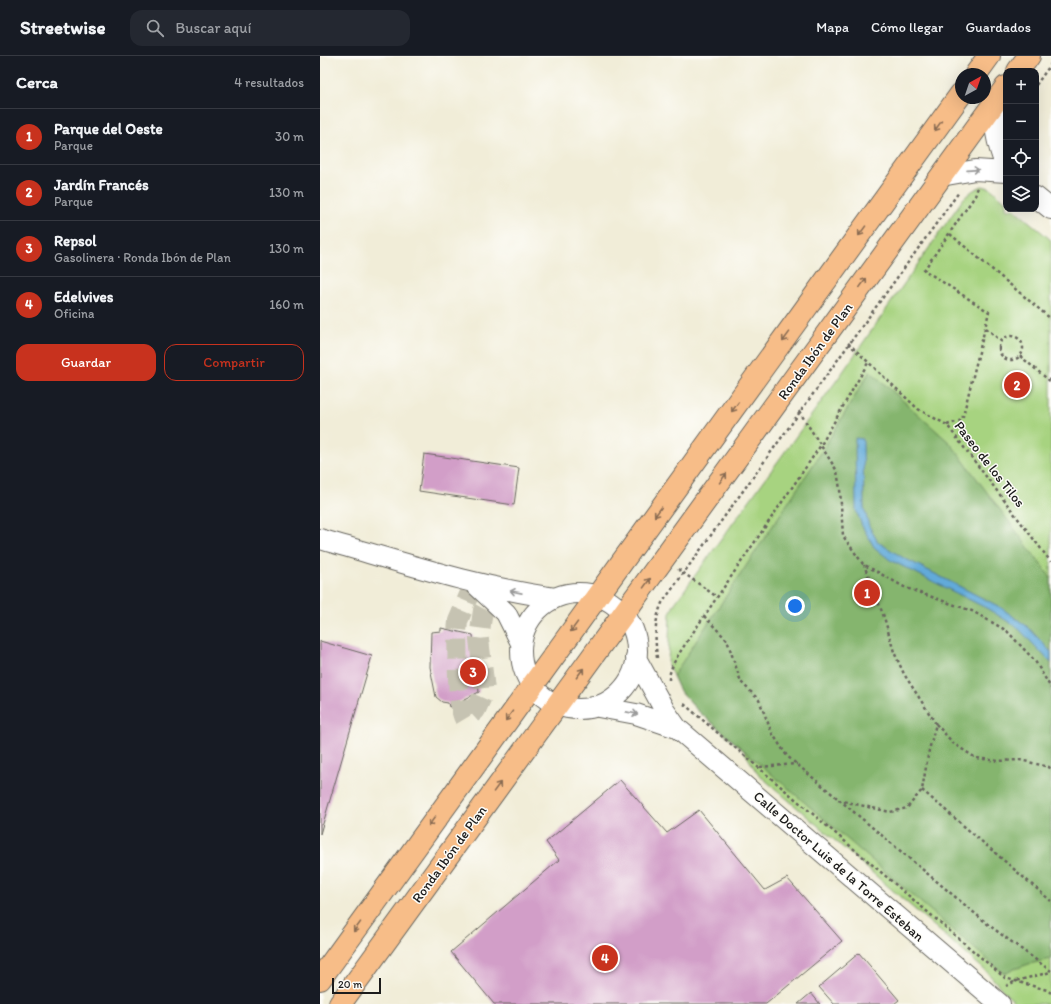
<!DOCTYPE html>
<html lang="es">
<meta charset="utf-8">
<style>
:root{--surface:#171b24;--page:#242831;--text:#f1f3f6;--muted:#9ea1a6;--line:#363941;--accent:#c8321e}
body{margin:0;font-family:Itim,sans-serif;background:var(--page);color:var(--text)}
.controls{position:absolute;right:12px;top:12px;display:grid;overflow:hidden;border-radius:8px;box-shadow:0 4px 16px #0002}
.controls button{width:36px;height:36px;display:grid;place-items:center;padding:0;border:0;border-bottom:1px solid var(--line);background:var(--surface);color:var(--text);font:20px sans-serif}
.compass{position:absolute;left:635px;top:12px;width:36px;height:36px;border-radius:50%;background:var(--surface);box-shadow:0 4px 16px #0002;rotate:40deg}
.scale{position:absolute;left:12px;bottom:10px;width:49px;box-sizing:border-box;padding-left:4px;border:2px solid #1c1c1c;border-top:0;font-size:11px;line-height:14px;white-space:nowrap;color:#1c1c1c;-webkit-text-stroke:3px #fdfcf7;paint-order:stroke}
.you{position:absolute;left:475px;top:550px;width:14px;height:14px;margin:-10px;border:3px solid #fff;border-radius:50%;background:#1a73e8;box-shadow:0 0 0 6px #1a73e833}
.badge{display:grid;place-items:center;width:26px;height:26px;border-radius:50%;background:var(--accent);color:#fff;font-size:13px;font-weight:700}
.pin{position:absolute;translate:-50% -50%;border:2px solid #fff;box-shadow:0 1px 4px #0006}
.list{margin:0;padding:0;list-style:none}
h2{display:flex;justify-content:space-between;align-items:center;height:52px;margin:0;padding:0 16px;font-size:17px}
h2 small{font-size:13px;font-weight:400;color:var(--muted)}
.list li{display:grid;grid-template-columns:26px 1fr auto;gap:12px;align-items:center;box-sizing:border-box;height:56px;padding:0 16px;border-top:1px solid var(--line)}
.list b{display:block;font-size:15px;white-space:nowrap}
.list p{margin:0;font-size:13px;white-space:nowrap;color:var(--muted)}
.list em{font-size:13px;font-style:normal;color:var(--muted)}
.actions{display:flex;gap:8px;padding:12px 16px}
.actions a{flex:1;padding:9px 0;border:1px solid var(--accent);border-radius:12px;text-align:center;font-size:14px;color:var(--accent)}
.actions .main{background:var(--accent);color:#fff}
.icon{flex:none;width:22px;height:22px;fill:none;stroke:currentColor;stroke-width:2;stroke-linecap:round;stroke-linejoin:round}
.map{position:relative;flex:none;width:731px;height:948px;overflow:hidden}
header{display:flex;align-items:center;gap:24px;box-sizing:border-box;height:56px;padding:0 20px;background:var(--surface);border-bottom:1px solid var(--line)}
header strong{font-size:19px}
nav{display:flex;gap:22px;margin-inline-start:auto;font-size:14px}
.search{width:280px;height:36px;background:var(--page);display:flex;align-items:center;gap:10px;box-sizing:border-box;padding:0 14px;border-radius:12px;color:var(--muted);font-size:15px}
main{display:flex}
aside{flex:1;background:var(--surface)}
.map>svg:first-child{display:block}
</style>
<header>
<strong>Streetwise</strong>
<div class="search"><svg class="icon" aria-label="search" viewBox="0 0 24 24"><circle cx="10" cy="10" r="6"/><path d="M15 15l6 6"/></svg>Buscar aquí</div>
<nav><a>Mapa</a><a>Cómo llegar</a><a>Guardados</a></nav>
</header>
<main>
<aside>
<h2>Cerca<small>4 resultados</small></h2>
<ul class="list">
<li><span class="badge">1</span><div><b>Parque del Oeste</b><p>Parque</p></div><em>30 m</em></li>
<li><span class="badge">2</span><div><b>Jardín Francés</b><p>Parque</p></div><em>130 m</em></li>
<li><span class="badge">3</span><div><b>Repsol</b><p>Gasolinera · Ronda Ibón de Plan</p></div><em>130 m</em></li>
<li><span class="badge">4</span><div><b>Edelvives</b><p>Oficina</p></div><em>160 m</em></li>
</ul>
<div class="actions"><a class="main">Guardar</a><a>Compartir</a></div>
</aside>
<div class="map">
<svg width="731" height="948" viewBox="0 0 731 948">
<rect width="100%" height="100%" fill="#fdfcf7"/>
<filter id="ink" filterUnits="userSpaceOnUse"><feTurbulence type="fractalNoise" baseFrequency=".025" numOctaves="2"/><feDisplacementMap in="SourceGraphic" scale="8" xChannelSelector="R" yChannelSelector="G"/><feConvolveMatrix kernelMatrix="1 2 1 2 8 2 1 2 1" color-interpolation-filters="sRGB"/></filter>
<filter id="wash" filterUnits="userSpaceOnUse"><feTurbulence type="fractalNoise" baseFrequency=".012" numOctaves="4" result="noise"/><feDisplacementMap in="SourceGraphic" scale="16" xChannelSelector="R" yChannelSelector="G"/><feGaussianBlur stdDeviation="0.9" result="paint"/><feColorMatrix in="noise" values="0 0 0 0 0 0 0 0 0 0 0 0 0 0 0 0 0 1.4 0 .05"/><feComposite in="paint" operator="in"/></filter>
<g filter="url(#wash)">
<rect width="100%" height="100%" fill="#f1edd8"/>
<path fill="#a7d380" stroke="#62784e" d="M662,130L670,132L686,146V153H694L731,184V948H697L686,938L667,916L437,717L424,695L377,654L360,635L348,609L350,557L355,547L522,317L643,143L652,135Z"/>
<path fill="#85b56e" stroke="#506845" d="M550,315L631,388L731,522V903L709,908L683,917L377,654L360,635L353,620L499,400Z"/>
<path fill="#62aad9" stroke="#3f637a" d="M535,382L543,383L544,451L549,470L558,486L582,501L680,551L708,571L731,596V607L699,573L684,563L668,553L570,504L554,491L542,470L536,454Z"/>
<g id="blocks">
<path fill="#d29ec8" d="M104,398L199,412L194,449L99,435Z
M121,572L153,579L159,636L129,651L128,647L122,646L116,641L110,611L111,576L121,575Z
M0,585L52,600L0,778Z
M300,724L347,777L379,754L445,834L467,822L522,885L446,948H174L131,896L239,804L226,786Z
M539,897L579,944L574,948H514L499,931Z
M491,937L500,948H478Z"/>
</g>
</g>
<g filter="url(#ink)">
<use href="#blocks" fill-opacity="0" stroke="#67655e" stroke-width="1"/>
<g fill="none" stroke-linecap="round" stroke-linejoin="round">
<path stroke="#c6c3b2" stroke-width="20" stroke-dasharray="20 10" stroke-linecap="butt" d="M154,527L138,565L137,576C138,593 136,652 145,664L156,654L165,634L159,583L163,554L170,541"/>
<defs>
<path id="minor" d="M677,44C672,68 677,88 686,111
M621,120L655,114L686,116
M716,141L731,153
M0,483C78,505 155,531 235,542
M155,528L186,557L201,587
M201 595a58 58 0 1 1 116 0a58 58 0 1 1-116 0Z
M316,602L345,655L357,672L680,948
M273,650L316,658L357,672"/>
<path id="major" d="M698,15L709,0
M656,18L669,0
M0,923L641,38
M20,948L686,31"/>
</defs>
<use href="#minor" stroke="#67655e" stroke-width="22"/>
<use href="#major" stroke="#67655e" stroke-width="24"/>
<path stroke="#67655e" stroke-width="2.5" stroke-dasharray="3 3" stroke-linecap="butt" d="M716,29L731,8
M630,178L731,263
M666,272L681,285
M679 292a12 12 0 1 1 24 0a12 12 0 1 1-24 0Z
M528,287L598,353L627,369L731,506
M700,300L731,326
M479,355L517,415L520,433L523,480L543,508L586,532L652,555L687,575L715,605L731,632
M627,369L642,364L669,256L604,214L655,140L658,131
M358,513L397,541
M384,560L407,584L421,626L439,644L452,677L467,700L670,870L731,915
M337,602C335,582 334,565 342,547L639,136
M349,624C349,609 364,591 372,578L501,389L549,305
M364,648L685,922L727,934L731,937
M616,668L634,688L656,702L678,705L700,704L729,711L731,714
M440,711L477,708
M602,734L731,845
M518,744L570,756L587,752L602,734L609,694L616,668L584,618L574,596L564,561L544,509
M686,930L696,925L731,916"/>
<use href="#minor" stroke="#fff" stroke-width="20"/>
<use href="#major" stroke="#f7bd88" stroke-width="22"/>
</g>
<defs><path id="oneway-shaft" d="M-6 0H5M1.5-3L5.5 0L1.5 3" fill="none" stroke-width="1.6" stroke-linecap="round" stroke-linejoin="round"/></defs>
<g stroke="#8a6c52">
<use href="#oneway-shaft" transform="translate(618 70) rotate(126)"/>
<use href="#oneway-shaft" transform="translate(542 175) rotate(126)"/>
<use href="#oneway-shaft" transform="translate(543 227) rotate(-54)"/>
<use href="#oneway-shaft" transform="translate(466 281) rotate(126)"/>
<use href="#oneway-shaft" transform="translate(415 351) rotate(126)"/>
<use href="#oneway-shaft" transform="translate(403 422) rotate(-54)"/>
<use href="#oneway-shaft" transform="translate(338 456) rotate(126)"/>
<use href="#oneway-shaft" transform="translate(327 527) rotate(-54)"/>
<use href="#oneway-shaft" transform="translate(254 571) rotate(126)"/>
<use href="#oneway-shaft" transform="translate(260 617) rotate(-53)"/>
<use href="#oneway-shaft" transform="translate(189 660) rotate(126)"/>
<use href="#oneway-shaft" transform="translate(177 731) rotate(-54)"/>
<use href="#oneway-shaft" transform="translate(112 765) rotate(126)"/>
<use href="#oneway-shaft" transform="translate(37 871) rotate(126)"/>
</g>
<g stroke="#999">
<use href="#oneway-shaft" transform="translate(653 114) rotate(-4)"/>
<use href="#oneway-shaft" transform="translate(196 536) rotate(-169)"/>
<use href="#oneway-shaft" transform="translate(312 657) rotate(11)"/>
</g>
</g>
<g text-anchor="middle" stroke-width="3" stroke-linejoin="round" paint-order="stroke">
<g font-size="14" fill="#1c1c1c" stroke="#fdfcf7">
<text transform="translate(495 295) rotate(-54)" y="5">Ronda Ibón de Plan</text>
<text transform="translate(670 408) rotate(52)" y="5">Paseo de los Tilos</text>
<text transform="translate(129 798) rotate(-54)" y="5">Ronda Ibón de Plan</text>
<text transform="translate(519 810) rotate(41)" y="5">Calle Doctor Luis de la Torre Esteban</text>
</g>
</g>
</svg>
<div class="controls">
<button>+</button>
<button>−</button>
<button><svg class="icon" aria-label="locate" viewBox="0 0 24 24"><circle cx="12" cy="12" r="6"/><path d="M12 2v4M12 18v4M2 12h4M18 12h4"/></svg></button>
<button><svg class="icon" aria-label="layers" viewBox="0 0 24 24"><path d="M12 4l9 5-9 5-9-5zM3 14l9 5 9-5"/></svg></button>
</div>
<svg class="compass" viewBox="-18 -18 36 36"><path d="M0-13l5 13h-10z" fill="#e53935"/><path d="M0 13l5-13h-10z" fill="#9ea1a6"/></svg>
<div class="scale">20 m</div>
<div class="you"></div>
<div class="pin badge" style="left:547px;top:537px">1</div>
<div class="pin badge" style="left:697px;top:329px">2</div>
<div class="pin badge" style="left:153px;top:616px">3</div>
<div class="pin badge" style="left:285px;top:902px">4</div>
</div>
</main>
